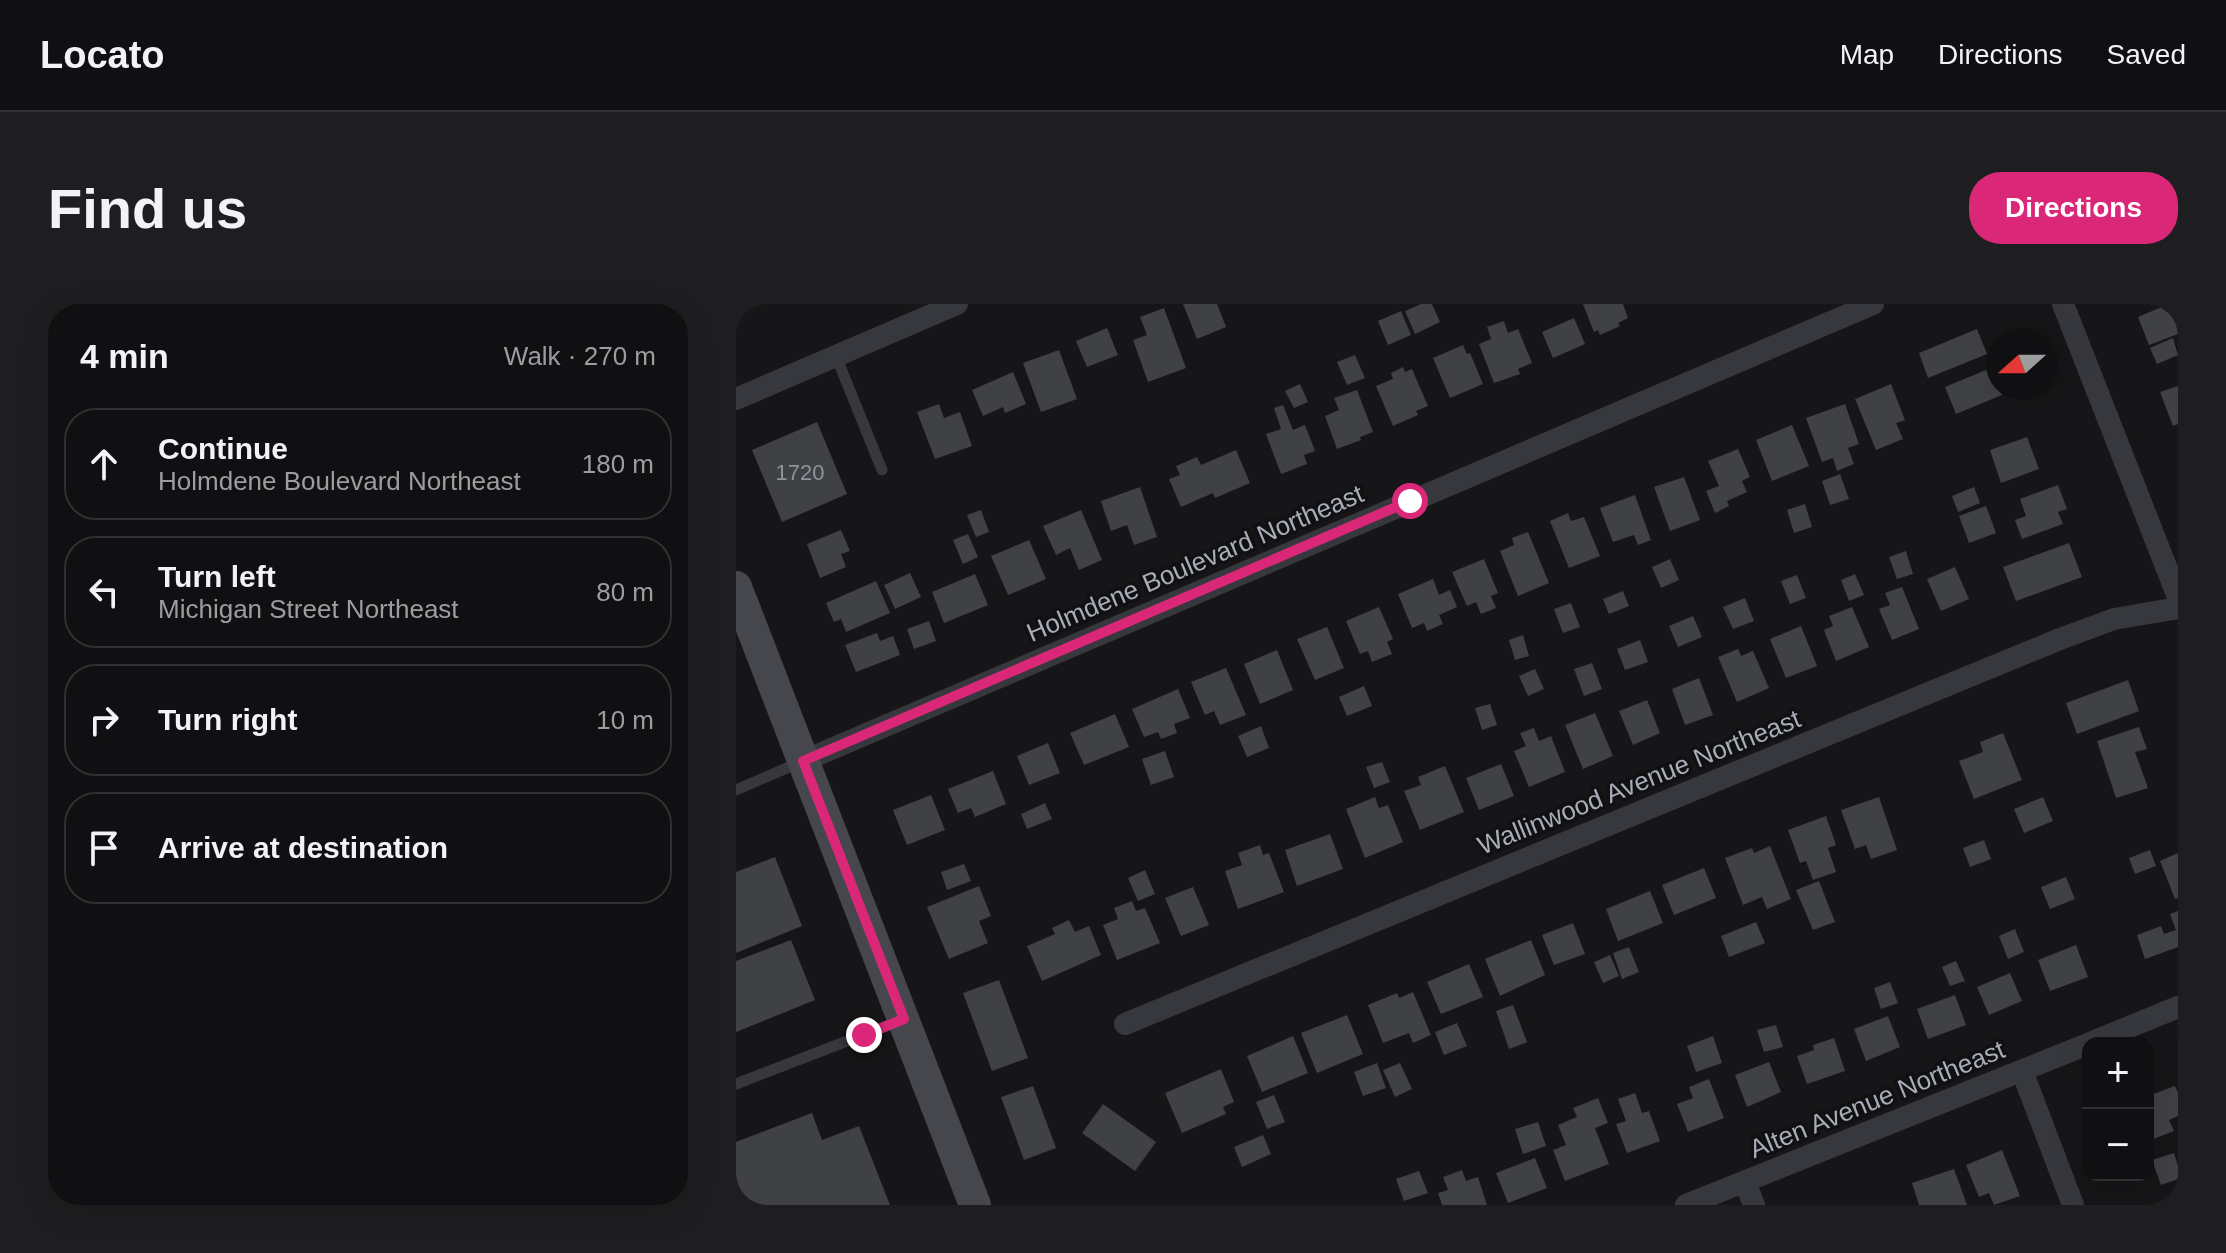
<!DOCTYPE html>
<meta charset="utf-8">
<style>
:root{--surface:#101012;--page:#1e1e20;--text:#f1f3f6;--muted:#9c9d9f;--line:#303032;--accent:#db2777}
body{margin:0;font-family:Arial,sans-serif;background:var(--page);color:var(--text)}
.controls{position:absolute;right:24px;bottom:24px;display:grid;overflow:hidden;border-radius:16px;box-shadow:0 8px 32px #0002}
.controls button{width:72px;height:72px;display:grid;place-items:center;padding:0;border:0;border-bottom:2px solid var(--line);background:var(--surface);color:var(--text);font:40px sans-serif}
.compass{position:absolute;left:1250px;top:24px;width:72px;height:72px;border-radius:50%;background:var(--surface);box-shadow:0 8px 32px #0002;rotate:249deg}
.stop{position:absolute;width:24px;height:24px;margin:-18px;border:6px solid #db2777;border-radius:50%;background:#fff}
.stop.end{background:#db2777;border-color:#fff;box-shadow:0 2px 8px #0008}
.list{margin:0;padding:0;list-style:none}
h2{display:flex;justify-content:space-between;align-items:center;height:104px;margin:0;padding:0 32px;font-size:34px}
h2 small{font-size:26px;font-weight:400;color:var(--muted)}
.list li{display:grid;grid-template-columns:52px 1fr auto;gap:24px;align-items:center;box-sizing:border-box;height:112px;margin:0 16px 16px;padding:0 16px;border:2px solid var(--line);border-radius:32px}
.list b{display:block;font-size:30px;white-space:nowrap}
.list p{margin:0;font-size:26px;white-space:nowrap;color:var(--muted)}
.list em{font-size:26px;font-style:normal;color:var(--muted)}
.icon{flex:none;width:44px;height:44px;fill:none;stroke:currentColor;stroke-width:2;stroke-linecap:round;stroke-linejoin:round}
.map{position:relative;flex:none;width:1442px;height:901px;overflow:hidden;border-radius:32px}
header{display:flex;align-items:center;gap:48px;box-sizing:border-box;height:112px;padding:0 40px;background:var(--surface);border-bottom:2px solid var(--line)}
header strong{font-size:38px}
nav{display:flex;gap:44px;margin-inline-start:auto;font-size:28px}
.intro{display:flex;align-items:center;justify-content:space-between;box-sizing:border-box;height:192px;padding:0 48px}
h1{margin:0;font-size:56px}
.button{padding:20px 36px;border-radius:32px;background:var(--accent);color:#fff;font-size:28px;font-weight:700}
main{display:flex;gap:48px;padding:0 48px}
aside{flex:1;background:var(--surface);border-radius:32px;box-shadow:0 8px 32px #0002}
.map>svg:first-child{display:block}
</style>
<header>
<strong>Locato</strong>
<nav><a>Map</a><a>Directions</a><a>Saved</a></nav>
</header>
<div class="intro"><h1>Find us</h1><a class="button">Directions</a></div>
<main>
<aside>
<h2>4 min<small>Walk · 270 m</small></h2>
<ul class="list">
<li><svg class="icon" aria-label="ahead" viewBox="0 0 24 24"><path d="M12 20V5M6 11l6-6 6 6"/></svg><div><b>Continue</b><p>Holmdene Boulevard Northeast</p></div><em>180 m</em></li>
<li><svg class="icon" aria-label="left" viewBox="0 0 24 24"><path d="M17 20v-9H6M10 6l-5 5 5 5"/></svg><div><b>Turn left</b><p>Michigan Street Northeast</p></div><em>80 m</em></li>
<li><svg class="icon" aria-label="right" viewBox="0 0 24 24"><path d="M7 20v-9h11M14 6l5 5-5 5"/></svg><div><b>Turn right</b></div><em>10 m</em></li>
<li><svg class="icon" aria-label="arrive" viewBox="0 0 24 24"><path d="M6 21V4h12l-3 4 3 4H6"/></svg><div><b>Arrive at destination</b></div></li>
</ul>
</aside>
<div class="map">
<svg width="1442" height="901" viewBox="0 0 1442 901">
<rect width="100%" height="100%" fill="#161618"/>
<path fill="#404145" d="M447,0H481L490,23L461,35Z
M685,0H696L704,18L679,30L669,7Z
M847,0H887L892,14L882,19L884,22L864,31L862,26L858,28Z
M1433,0H1437L1442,12V30L1413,41L1402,13Z
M428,4L450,64L412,78L397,36L411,31L404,13Z
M665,7L675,31L652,41L642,17Z
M838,14L849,40L817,54L806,28Z
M768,17L772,29L782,25L796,59L782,65L784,70L758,79L743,40L755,35L751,23Z
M371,24L382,51L351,63L340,37Z
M1241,25L1251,50L1192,74L1183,49Z
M1437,34L1442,51L1421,60L1414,44Z
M727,41L731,50L734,49L747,80L714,94L697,54Z
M323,46L341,95L305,108L287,59Z
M619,51L629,74L611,81L601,58Z
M667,63L669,68L676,65L692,102L680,107L682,111L657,122L640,82L657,75L655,69Z
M1255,64L1266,91L1220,110L1209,83Z
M277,68L290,100L269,109L267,103L247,112L236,86Z
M564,80L572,98L558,104L549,87Z
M1155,80L1169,116L1160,119L1167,135L1140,146L1119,95Z
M1442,82V120L1437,122L1424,88Z
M621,86L637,128L624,133L625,136L601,145L589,112L603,106L598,94Z
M203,100L208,114L224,108L236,142L199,155L181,108Z
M1109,100L1123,140L1112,144L1118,160L1101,167L1097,154L1086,158L1070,114Z
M547,101L557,126L569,121L579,147L568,151L571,160L545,170L530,130L545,125L538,104Z
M81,118L111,190L46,218L16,146Z
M1056,121L1073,162L1036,177L1020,136Z
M1291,133L1303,165L1265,179L1254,146Z
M1002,145L1014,173L1006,177L1011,188L991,197L993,202L979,209L970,187L983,182L972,157Z
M500,146L514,179L479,194L477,189L445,203L433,175L444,171L440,162L461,153L465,161Z
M1104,170L1113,195L1094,201L1086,177Z
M948,173L964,216L934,227L918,183Z
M1322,181L1331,205L1322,208L1327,220L1286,235L1279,216L1290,212L1284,195Z
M404,183L421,233L398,241L391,221L375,227L365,197Z
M1238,183L1244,199L1222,208L1216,192Z
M899,191L915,236L902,241L898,231L877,238L864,204Z
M1069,200L1076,223L1058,229L1051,206Z
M1250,202L1260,229L1233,239L1223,212Z
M245,206L253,228L240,233L231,211Z
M345,206L366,256L343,266L334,244L320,251L307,222Z
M832,209L835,217L848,213L864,252L833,264L814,217Z
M105,226L114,247L105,250L110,263L84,274L71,240Z
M792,228L813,279L782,292L764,247L778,241L776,234Z
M232,230L242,253L227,260L217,236Z
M293,236L310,275L272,291L255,252Z
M1333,239L1346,273L1280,297L1267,263Z
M1170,247L1177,270L1161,275L1153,253Z
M748,255L762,289L755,292L760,304L745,310L740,298L731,302L716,268Z
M934,255L943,276L925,284L916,263Z
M1219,263L1233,295L1205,307L1191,275Z
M174,269L185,293L159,305L148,281Z
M239,270L252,301L208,319L196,288Z
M1119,270L1128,291L1113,297L1105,276Z
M1061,271L1070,294L1054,300L1045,277Z
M697,275L703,291L714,286L721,303L703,311L707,320L691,327L688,319L676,324L662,290Z
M140,277L154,309L110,328L105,315L98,318L90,299Z
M1166,283L1183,325L1156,336L1143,305L1154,301L1149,289Z
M887,287L893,302L873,310L867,295Z
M1009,294L1018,317L997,325L987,303Z
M835,299L844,323L827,329L818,305Z
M643,303L657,335L651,338L656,350L636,358L632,347L624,350L610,317Z
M1116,303L1133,343L1100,357L1088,326L1097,322L1093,312Z
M957,312L966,333L942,343L933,322Z
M193,317L200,337L178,345L171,325Z
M1065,322L1081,362L1050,374L1034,335Z
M591,323L608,364L579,376L561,335Z
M141,329L144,337L157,332L164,351L120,368L109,341Z
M787,331L793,352L779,356L773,336Z
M904,336L912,358L889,366L881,345Z
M1002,345L1005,352L1017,347L1033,384L1001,398L982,353Z
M541,346L557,386L524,400L508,360Z
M856,359L866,385L848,392L838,365Z
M490,364L510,411L484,421L478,407L469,411L455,378Z
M799,365L808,385L792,392L783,372Z
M963,374L977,411L949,421L936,385Z
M1392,376L1403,407L1341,430L1330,399Z
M628,382L636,402L611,412L603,393Z
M442,385L454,414L438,420L441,429L425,435L422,428L408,433L396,405Z
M911,396L924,429L897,441L883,407Z
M754,400L761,421L746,426L739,404Z
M859,409L877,452L847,465L829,421Z
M379,410L393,443L348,461L334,429Z
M525,422L533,444L511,453L502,432Z
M1403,423L1411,445L1399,448L1412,484L1380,494L1361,437Z
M798,424L803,437L815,432L829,468L793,483L778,447L790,442L784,429Z
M1267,429L1286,476L1238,495L1223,457L1247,448L1244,438Z
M312,439L324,469L293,481L281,452Z
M429,447L438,473L415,481L406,455Z
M646,458L654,478L638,484L630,463Z
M765,460L778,492L743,506L730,474Z
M709,462L728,508L684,526L668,487L685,481L682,473Z
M257,467L270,500L239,513L235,504L222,509L212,485Z
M195,491L209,526L171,541L157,506Z
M639,493L643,504L652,501L667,538L629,554L610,505Z
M1143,493L1161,546L1135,555L1130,541L1119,545L1105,506Z
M1307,493L1317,517L1288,529L1278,505Z
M309,499L316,515L291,525L285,510Z
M1090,512L1100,541L1092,544L1100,568L1077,576L1070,557L1064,559L1052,526Z
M594,530L607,565L561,582L549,546Z
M1248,536L1255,555L1234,563L1227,544Z
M524,541L527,551L533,549L548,588L502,605L489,567L506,561L502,549Z
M1034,542L1055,595L1031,605L1026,593L1007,601L989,554L1016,544L1018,549Z
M1414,546L1420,562L1399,570L1393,554Z
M1442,549V594L1439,595L1424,557Z
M39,553L66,622L0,649V568Z
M228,560L235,577L211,586L205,568Z
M968,564L980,594L938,611L926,581Z
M409,566L419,590L402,597L392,574Z
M1330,573L1339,595L1314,605L1305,583Z
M1083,577L1099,618L1077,626L1060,586Z
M243,582L255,612L243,617L252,639L213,655L191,603Z
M457,583L473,621L445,632L429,594Z
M914,587L927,619L882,637L870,605Z
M396,597L400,607L409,604L424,639L381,656L367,621L382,615L378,604Z
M1442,607V643L1409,655L1401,631L1425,622L1428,630L1440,626L1434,610Z
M333,616L339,628L353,622L365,651L306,677L291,642L319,630L316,624Z
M1020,618L1029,639L993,653L985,632Z
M837,619L849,650L818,661L806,631Z
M1279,625L1288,648L1272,655L1263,632Z
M55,636L79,696L0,728V657Z
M795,636L809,671L764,692L749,655Z
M1340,641L1352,673L1314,687L1302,656Z
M893,643L903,668L886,675L877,649Z
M874,651L883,672L867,679L858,658Z
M1220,657L1229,677L1214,682L1206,663Z
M733,660L747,693L705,710L691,678Z
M1274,669L1286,697L1253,711L1241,683Z
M263,676L292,754L256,767L227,689Z
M1154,678L1162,699L1145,705L1138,684Z
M677,688L695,731L677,739L673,729L647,739L632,701L661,689L663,694Z
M1219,691L1230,721L1192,735L1181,705Z
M777,701L791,738L773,745L760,707Z
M611,711L627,750L581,769L565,729Z
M1152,712L1164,743L1130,757L1118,725Z
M721,719L731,742L708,751L699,728Z
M1040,721L1047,743L1028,748L1021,726Z
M557,732L572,769L526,788L511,752Z
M977,732L986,759L960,768L951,742Z
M1098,734L1109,767L1071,780L1061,752L1078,746L1077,741Z
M1033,758L1045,788L1011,803L999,771Z
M641,759L650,784L627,792L618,768Z
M664,759L676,785L659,793L647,766Z
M485,765L498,798L487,803L490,810L446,829L429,789Z
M973,775L988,814L952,828L941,800L957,794L953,783Z
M297,782L320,844L288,856L265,793Z
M1439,782L1442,789V812L1433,816L1438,827L1417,835L1412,823V792Z
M899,789L906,809L913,807L924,837L891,849L880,820L890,817L882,795Z
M538,791L549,818L531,825L520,798Z
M862,794L872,819L859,824L873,860L829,877L817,846L830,841L822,821L841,813L837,804Z
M367,800L420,838L399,867L346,829Z
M76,809L86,836L123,822L154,901H0V838Z
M802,818L810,842L787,850L779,825Z
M527,831L535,850L506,863L498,843Z
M1266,846L1284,892L1258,901L1253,889L1243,893L1230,861Z
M1438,849L1442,862V875L1425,881L1416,856Z
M799,854L811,884L772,899L760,869Z
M1218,865L1231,901H1183L1176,879Z
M726,866L730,877L742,873L751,901H706L702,889L712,886L707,873Z
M683,867L692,889L668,897L660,875Z"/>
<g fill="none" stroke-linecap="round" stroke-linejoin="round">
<path stroke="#37383d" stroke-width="11" d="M100,52L146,166
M0,486L67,457
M0,780L163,717"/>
<path stroke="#37383d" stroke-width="22" d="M1327,0L1442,293
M0,95L221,0
M67,457L1137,0
M389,720L1324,335L1378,315L1442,304
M1354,739L1442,703
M1286,767L1337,901
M1009,878L1018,901
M950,901L1352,740"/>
<path stroke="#45474d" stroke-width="32" d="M0,283L239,901"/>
</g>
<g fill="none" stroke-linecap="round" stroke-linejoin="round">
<path stroke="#db2777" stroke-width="10" d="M128,731L168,715L67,457L674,197"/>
</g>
<g text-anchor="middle" stroke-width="7" stroke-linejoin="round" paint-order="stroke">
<g font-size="22" fill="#8e929b">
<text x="64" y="176">1720</text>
</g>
<g font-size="26" fill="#a8adb8" stroke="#111113">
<text transform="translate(459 259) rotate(-23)" y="9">Holmdene Boulevard Northeast</text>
<text transform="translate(903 478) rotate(-22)" y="9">Wallinwood Avenue Northeast</text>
<text transform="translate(1141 795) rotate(-22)" y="9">Alten Avenue Northeast</text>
</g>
</g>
</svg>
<div class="controls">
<button>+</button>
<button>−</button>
</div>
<svg class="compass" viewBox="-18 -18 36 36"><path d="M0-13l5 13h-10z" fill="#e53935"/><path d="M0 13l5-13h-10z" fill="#9c9d9f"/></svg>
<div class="stop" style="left:674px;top:197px"></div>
<div class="stop end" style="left:128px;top:731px"></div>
</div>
</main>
